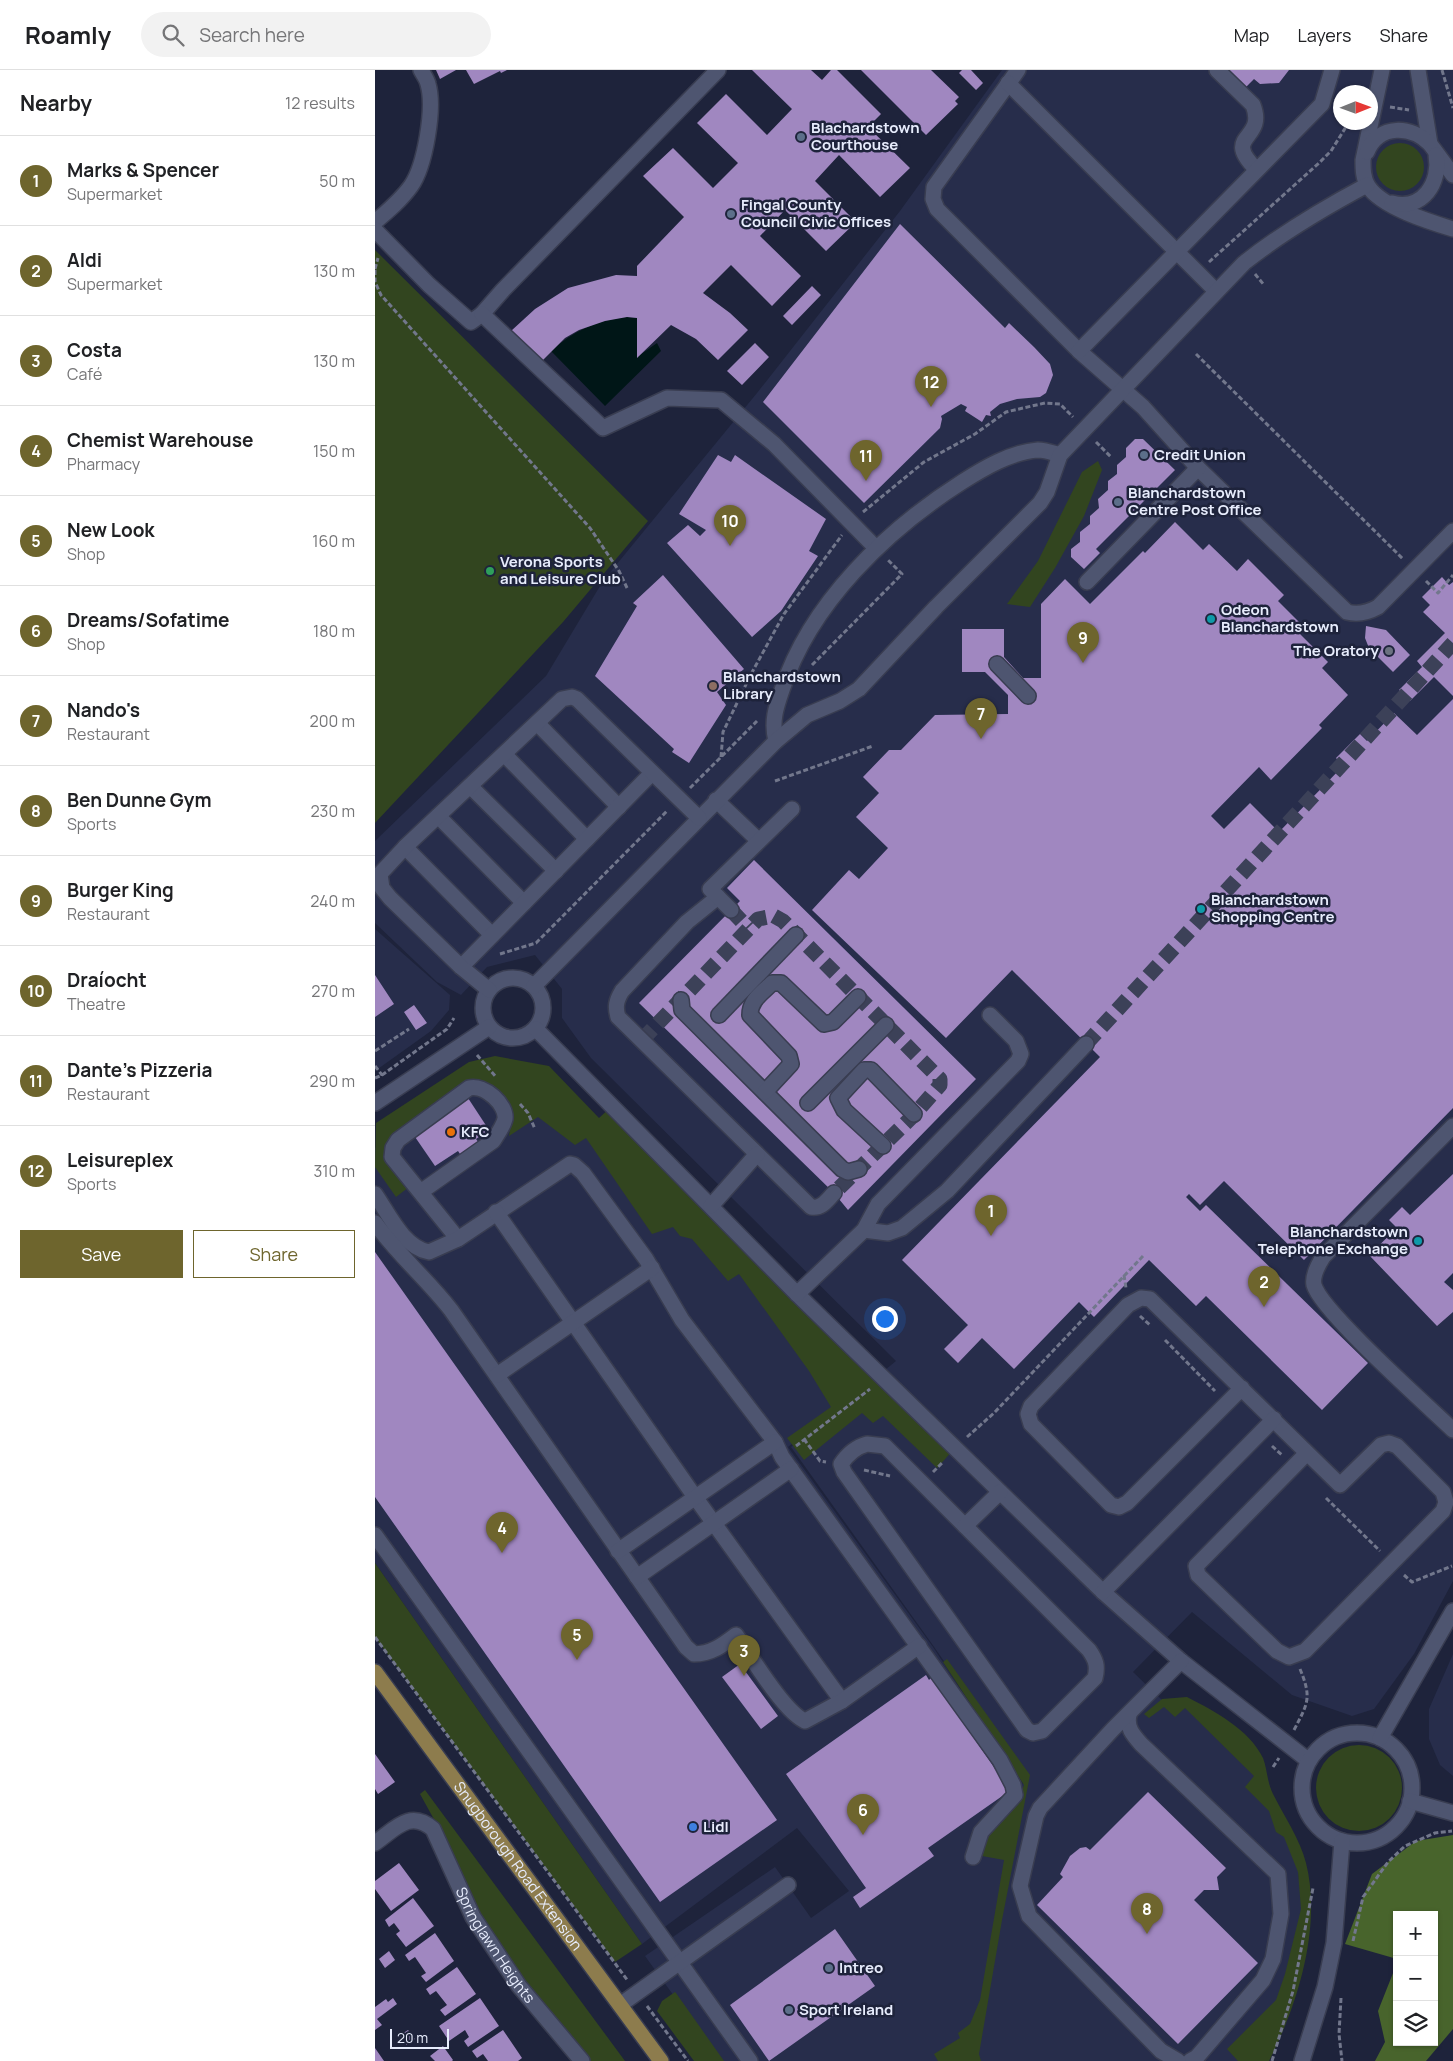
<!DOCTYPE html>
<meta charset="utf-8">
<style>
:root{--surface:#fff;--page:#f2f2f2;--text:#202124;--muted:#757577;--line:#e0e0e0;--accent:#6e652d}
body{margin:0;font-family:Manrope,sans-serif;background:var(--page);color:var(--text)}
.controls{position:absolute;right:15px;bottom:15px;display:grid;overflow:hidden;border-radius:0px;box-shadow:0 1px 4px #0004}
.controls button{width:45px;height:45px;display:grid;place-items:center;padding:0;border:0;border-bottom:1px solid var(--line);background:var(--surface);color:var(--text);font:25px sans-serif}
.compass{position:absolute;left:958px;top:15px;width:45px;height:45px;border-radius:50%;background:var(--surface);box-shadow:0 1px 4px #0004;rotate:89deg}
.scale{position:absolute;left:15px;bottom:12px;width:59px;box-sizing:border-box;padding-left:5px;border:2px solid #e7ecfc;border-top:0;font-size:14px;line-height:18px;white-space:nowrap;color:#e7ecfc;-webkit-text-stroke:4px #1e233b;paint-order:stroke}
.you{position:absolute;left:509px;top:1248px;width:18px;height:18px;margin:-12px;border:4px solid #fff;border-radius:50%;background:#1a73e8;box-shadow:0 0 0 8px #1a73e833}
.badge{display:grid;place-items:center;width:32px;height:32px;border-radius:50%;background:var(--accent);color:#fff;font-size:16px;font-weight:700}
.pin{position:absolute;translate:-50% -41px;filter:drop-shadow(0 1px 2px #0008)}
.pin::after{content:'';position:absolute;top:26px;width:18px;height:15px;background:inherit;clip-path:polygon(0 0,100% 0,50% 100%)}
.list{margin:0;padding:0;list-style:none}
h2{display:flex;justify-content:space-between;align-items:center;height:65px;margin:0;padding:0 20px;font-size:21px}
h2 small{font-size:16px;font-weight:400;color:var(--muted)}
.list li{display:grid;grid-template-columns:32px 1fr auto;gap:15px;align-items:center;box-sizing:border-box;height:90px;padding:0 20px;border-top:1px solid var(--line)}
.list b{display:block;font-size:19px;white-space:nowrap}
.list p{margin:0;font-size:16px;white-space:nowrap;color:var(--muted)}
.list em{font-size:16px;font-style:normal;color:var(--muted)}
.actions{display:flex;gap:10px;padding:15px 20px}
.actions a{flex:1;padding:11px 0;border:1px solid var(--accent);border-radius:0px;text-align:center;font-size:18px;color:var(--accent)}
.actions .main{background:var(--accent);color:#fff}
.icon{flex:none;width:28px;height:28px;fill:none;stroke:currentColor;stroke-width:2;stroke-linecap:round;stroke-linejoin:round}
.map{position:relative;flex:none;width:1078px;height:1991px;overflow:hidden}
header{display:flex;align-items:center;gap:30px;box-sizing:border-box;height:70px;padding:0 25px;background:var(--surface);border-bottom:1px solid var(--line)}
header strong{font-size:24px}
nav{display:flex;gap:28px;margin-inline-start:auto;font-size:18px}
.search{width:350px;height:45px;background:var(--page);display:flex;align-items:center;gap:12px;box-sizing:border-box;padding:0 18px;border-radius:28px;color:var(--muted);font-size:19px}
main{display:flex}
aside{flex:1;background:var(--surface)}
.map>svg:first-child{display:block}
</style>
<header>
<strong>Roamly</strong>
<div class="search"><svg class="icon" aria-label="search" viewBox="0 0 24 24"><circle cx="10" cy="10" r="6"/><path d="M15 15l6 6"/></svg>Search here</div>
<nav><a>Map</a><a>Layers</a><a>Share</a></nav>
</header>
<main>
<aside>
<h2>Nearby<small>12 results</small></h2>
<ul class="list">
<li><span class="badge">1</span><div><b>Marks &amp; Spencer</b><p>Supermarket</p></div><em>50 m</em></li>
<li><span class="badge">2</span><div><b>Aldi</b><p>Supermarket</p></div><em>130 m</em></li>
<li><span class="badge">3</span><div><b>Costa</b><p>Café</p></div><em>130 m</em></li>
<li><span class="badge">4</span><div><b>Chemist Warehouse</b><p>Pharmacy</p></div><em>150 m</em></li>
<li><span class="badge">5</span><div><b>New Look</b><p>Shop</p></div><em>160 m</em></li>
<li><span class="badge">6</span><div><b>Dreams/Sofatime</b><p>Shop</p></div><em>180 m</em></li>
<li><span class="badge">7</span><div><b>Nando's</b><p>Restaurant</p></div><em>200 m</em></li>
<li><span class="badge">8</span><div><b>Ben Dunne Gym</b><p>Sports</p></div><em>230 m</em></li>
<li><span class="badge">9</span><div><b>Burger King</b><p>Restaurant</p></div><em>240 m</em></li>
<li><span class="badge">10</span><div><b>Draíocht</b><p>Theatre</p></div><em>270 m</em></li>
<li><span class="badge">11</span><div><b>Dante's Pizzeria</b><p>Restaurant</p></div><em>290 m</em></li>
<li><span class="badge">12</span><div><b>Leisureplex</b><p>Sports</p></div><em>310 m</em></li>
</ul>
<div class="actions"><a class="main">Save</a><a>Share</a></div>
</aside>
<div class="map">
<svg width="1078" height="1991" viewBox="0 0 1078 1991">
<rect width="100%" height="100%" fill="#1e233b"/>
<path fill="#272d4b" fill-rule="evenodd" d="M627,0H1078V1511L1039,1584L999,1639L977,1646L917,1625L817,1542L758,1602L788,1631L813,1630L886,1690L902,1738L920,1771L927,1839L904,1930L879,1991H346L270,1886L400,1797L436,1848L474,1821L422,1758L267,1874L0,1493V1078L89,1010L164,1005L486,1318L413,1377L558,1577L648,1714L652,1710L557,1574L416,1377L521,1291L216,988L187,948V919L160,885L112,897L86,925L62,912L0,853V771L171,606L228,511L382,323L525,141ZM966,22H996V52H966Z
M0,859L75,925L74,940L56,961L0,1001Z
M1078,1584V1706L1065,1695L1054,1669V1639Z"/>
<path fill="#32451f" d="M1001 97a24 24 0 1 1 48 0a24 24 0 1 1-48 0Z
M0,180L273,451L188,552L0,753Z
M723,391L727,400L709,446L680,498L655,537L632,534L663,491L707,402Z
M120,986L174,996L224,1048L237,1036L580,1378L562,1398L508,1346L498,1353L487,1343L429,1390L412,1368L456,1337L434,1301L364,1204L353,1211L317,1169L305,1166L298,1157L277,1164L211,1068L200,1075L163,1047L134,1066L137,1045L110,1013L16,1075L34,1117L21,1127L0,1097L1,1053L94,992Z
M0,1493L267,1874L240,1892L0,1567Z
M572,1589L655,1705L627,1850L604,1984L606,1991H563L559,1984L585,1968L583,1963L595,1954L605,1930L629,1790L607,1786C608,1780 609,1772 612,1767C626,1745 639,1744 649,1715L568,1592Z
M812,1627C839,1641 874,1659 888,1688C892,1698 892,1712 898,1724C909,1746 925,1769 931,1793C947,1856 923,1934 894,1991H863L852,1979L901,1930L910,1904L926,1839L923,1802L909,1767L901,1762L894,1741L870,1717L879,1706L810,1638L800,1647L789,1637L774,1648L769,1644L787,1629Z
M941 1718a43 43 0 1 1 86 0a43 43 0 1 1-86 0Z
M50,1720L250,1991H216L150,1915L103,1846L66,1762L45,1724Z
M300,1922L301,1923L349,1991H319L282,1941L287,1931Z"/>
<path fill="#48642c" d="M1078,1765V1959L1051,1991H1000L1010,1972L1003,1941L1022,1893V1972H1059V1845H1022V1889L970,1874L997,1804L1041,1771Z"/>
<path fill="#001617" d="M252,247L262,248V287L282,273L286,281L230,336L176,281C198,261 222,250 252,247Z"/>
<path fill="#a087c0" d="M61,0H81L65,9Z
M91,0H132L126,3L125,1L99,14Z
M377,0H436L447,10L456,0H462L506,44L493,57L535,98L505,127L464,85L440,111L481,152L451,181L410,140L385,166L426,206L397,236L356,195L328,223L355,243L373,260L343,290L321,269L296,255L262,288V248L252,247L230,251L204,260L190,268L167,291L136,261L160,239L193,218L241,205L262,206V196L309,147L268,106L298,78L338,118L363,93L322,53L351,24L392,65L417,39Z
M486,0H556L584,27L580,31L583,34L551,65Z
M587,0H596L608,13L601,20L584,3Z
M851,0H914L904,13L885,14L879,9L870,18Z
M525,154L630,258L634,253L659,277L675,294L678,305L671,323L665,327L642,329L625,334L615,342L616,346L611,345L607,352L590,341L592,337L586,334L566,346L567,349L565,358L489,433L388,332Z
M437,216L446,225L417,255L408,246Z
M380,273L394,287L367,315L352,301Z
M760,369H768L800,400L721,479L725,483L709,499L696,487V479L705,472V462L715,454V446L724,438L723,429L733,420V411L742,404V395L751,387V378Z
M343,385L356,392L360,385L451,449L434,481L443,486L406,541L377,567L292,473L313,455L325,466L331,460L304,444Z
M800,452L828,480L834,474L862,501L873,489L909,525L903,531L930,558L925,564L953,592L947,598L973,625L944,655L947,658L896,710L884,697L836,746L849,759L875,733L904,762L968,696L961,688L985,664L992,671L1019,643L1042,665L1078,629V1038L929,1190L849,1111L825,1135L814,1124L811,1127L825,1141L831,1135L993,1293L947,1340L831,1226L821,1236L774,1190L719,1247L704,1232L639,1299L607,1268L583,1293L569,1279L593,1255L527,1190L725,987L637,900L571,968L437,840L474,800L484,809L513,778L481,747L504,723L488,707L514,680H526L560,645L633,644V625L610,602H587V559H629V587L648,608H666V534L690,509L715,534L768,481L770,483Z
M288,505L369,599L342,622L351,635L314,693L297,682L299,679L220,606L262,536L258,533Z
M1067,507L1074,515L1078,512V626L1059,607L1035,631L1024,620L1047,597L1042,591L1070,563L1048,542L1055,535L1047,527Z
M991,556L1011,560L1035,585L1018,602L994,578L990,568Z
M379,790L601,1009L473,1140L459,1123L264,933L365,831L352,818Z
M0,905L19,934L0,947Z
M39,935L52,953L41,960L29,942Z
M93,1028L114,1060L101,1069L107,1077L89,1090L83,1081L60,1096L38,1064Z
M1078,1104V1203L1069,1212L1078,1220V1242L1062,1256L994,1185L1022,1158L1014,1150L1027,1137L1035,1145Z
M0,1182L402,1750L285,1832L0,1427Z
M365,1594L403,1646L386,1659L347,1607Z
M551,1605L554,1610L556,1608L567,1622L632,1716L630,1718L633,1722L553,1778L559,1786L485,1838L478,1827L491,1818L411,1704Z
M0,1684L20,1712L3,1724L0,1719Z
M773,1722L851,1798L842,1807L844,1820H829L819,1830L883,1893L803,1974L662,1835L688,1807L685,1804L695,1786L705,1778L711,1777L715,1780Z
M24,1793L44,1820L16,1841L0,1819V1811Z
M38,1828L59,1856L31,1877L21,1864L25,1861L19,1853L14,1857L10,1850Z
M460,1859L500,1916L394,1991L355,1935Z
M60,1863L79,1891L51,1912L46,1906L51,1903L40,1887L34,1891L30,1885Z
M14,1881L20,1890L10,1898L4,1889Z
M82,1897L101,1924L70,1946L65,1940L72,1935L61,1921L55,1925L51,1919Z
M18,1928L22,1934L2,1949L7,1955L0,1960V1937L11,1929L13,1932Z
M105,1928L124,1956L93,1977L89,1971L94,1967L90,1960L74,1971L64,1956Z
M33,1960L40,1969L31,1975L24,1966Z
M128,1960L147,1988L143,1991H113L108,1984L102,1988L97,1981Z
M68,1976L78,1990L77,1991H60L55,1986Z
M0,1978L9,1991H0Z"/>
<g fill="none" stroke-linecap="round" stroke-linejoin="round">
<path stroke="#3c4158" stroke-width="15" stroke-dasharray="15 8" stroke-linecap="butt" d="M356,840L373,858
M267,970L383,849L399,846L408,851L565,1009V1015L538,1046L459,1123
M711,974L1078,573"/>
<defs>
<g id="minor">
<path d="M643,0L559,117L558,129L562,139L704,281L768,337L823,398L972,542C983,545 992,543 1003,537L1078,461"/>
<path d="M842,0L878,35C892,71 846,64 881,99"/>
<path d="M1007,0L988,90C988,99 988,108 993,116C1006,137 1055,152 1078,159"/>
<path d="M1043,0L1055,74L1078,105"/>
<path d="M633,13L841,221"/>
<path d="M992,82C1004,53 1037,56 1055,74"/>
<path d="M1017,133C1048,141 1066,112 1061,85"/>
<path d="M0,152C13,141 26,130 36,116C50,96 60,38 53,14C52,9 48,4 46,0"/>
<path d="M0,160L54,215L96,252L107,244L128,220L343,0"/>
<path d="M107,244L228,358L292,328L346,330L399,374L501,478"/>
<path d="M704,281L947,34L957,0"/>
<path d="M712,512L823,398"/>
<path d="M622,594L653,626"/>
<path d="M162,653L244,737"/>
<path d="M401,671C396,652 401,637 407,620C435,533 513,459 587,412C609,398 636,382 663,380C671,380 678,383 685,385"/>
<path d="M129,684L212,769"/>
<path d="M95,716L181,801"/>
<path d="M341,730L383,770"/>
<path d="M63,746L149,833"/>
<path d="M30,777L117,865"/>
<path d="M343,827L312,852L247,921C241,931 240,937 243,947L436,1137C447,1139 452,1130 459,1123"/>
<path d="M356,840L335,819L417,739"/>
<path d="M86,897L277,703"/>
<circle cx="138" cy="938" r="30"/>
<path d="M159,916L401,671L432,645L465,631L484,619L561,537L665,433L672,422L685,385L869,193C908,162 949,138 992,115"/>
<path d="M114,920L86,897L15,828L7,818L5,804L30,777L187,629L197,627L202,629L324,748"/>
<path d="M306,930L307,940L312,945L467,1099L473,1102L484,1099"/>
<path d="M344,945L421,865"/>
<path d="M161,959L422,1224L728,1522L806,1591L934,1691"/>
<path d="M390,1022L416,994L414,986L375,945C375,930 387,923 397,913H406L449,954L458,952L483,927"/>
<path d="M0,1033L114,957"/>
<path d="M433,1033L511,955"/>
<path d="M1078,1056L948,1187C943,1195 937,1206 939,1215C946,1241 1053,1336 1078,1360"/>
<path d="M508,1076L469,1040L463,1028L489,1000H496L539,1044"/>
<path d="M47,1121L118,1071C122,1065 128,1057 130,1049C132,1035 110,1014 94,1018L23,1070L18,1078L17,1087L83,1169"/>
<path d="M0,1124C14,1144 28,1177 54,1182L83,1169L195,1094L199,1095L208,1103L271,1189L307,1250L400,1372L407,1387L625,1690L638,1715L640,1725L606,1762L598,1787"/>
<path d="M336,1136L382,1084"/>
<path d="M121,1142L320,1427L467,1631"/>
<path d="M0,1153C23,1185 52,1209 76,1240L311,1577L319,1584C336,1584 348,1575 361,1565C376,1586 409,1642 430,1651L467,1631L544,1576"/>
<path d="M489,1160L513,1163L527,1158L572,1121L711,974"/>
<path d="M422,1224L489,1160L503,1134L643,991L646,984L641,971L615,945"/>
<path d="M122,1305L277,1198"/>
<path d="M867,1318L752,1433L744,1437L736,1435L656,1354L653,1344L656,1336L753,1235L766,1228L775,1229L965,1415L1006,1375L1014,1373L1022,1376L1068,1422L1071,1432L1068,1441L930,1581L914,1587L902,1581L823,1505L821,1496L932,1383"/>
<path d="M492,1374L510,1376L714,1580C721,1590 723,1596 720,1608L667,1661L658,1663L652,1660L469,1402L466,1394C472,1385 481,1377 492,1374Z"/>
<path d="M590,1456L625,1422"/>
<path d="M0,1465L375,1991"/>
<path d="M243,1481L400,1372"/>
<path d="M262,1507L416,1399"/>
<path d="M728,1522L899,1349"/>
<path d="M754,1645C751,1657 758,1665 766,1674L903,1804L906,1844L898,1889L888,1910L822,1987L815,1991"/>
<circle cx="982" cy="1718" r="55"/>
<path d="M1005,1668L1078,1541"/>
<path d="M1035,1731L1078,1743"/>
<path id="s1" d="M0,1773C20,1759 35,1739 58,1759L98,1847L144,1916L207,1991"/>
<path d="M245,1935L413,1815"/>
<path d="M803,1991L786,1981L654,1846L645,1816L661,1746L665,1738L738,1659L806,1591"/>
<path d="M927,1991L950,1917L959,1873L967,1771"/>
</g>
<g id="major">
<path id="s2" d="M0,1602L286,1991"/>
</g>
</defs>
<use href="#minor" stroke="#393d51" stroke-width="18"/>
<use href="#major" stroke="#393d51" stroke-width="18"/>
<path stroke="#72778c" stroke-width="3" stroke-dasharray="5 2.5" stroke-linecap="butt" d="M1067,0L1078,38
M1015,37L1034,40
M834,192L944,93L956,81L974,52
M0,199L3,188
M0,200V212L6,225L215,458L244,501L253,520
M880,204L889,215
M821,284L1028,489
M721,372L736,387
M488,442L549,392L600,364L631,342L670,333L685,334L698,347
M1051,511L1063,523L1078,505
M437,595L527,504L512,489
M346,687L348,662L375,606L409,544L467,465
M400,711L498,676
M315,718L382,651
M125,884L161,873L293,740
M0,981L34,959
M102,985L121,1007
M0,996L7,1005
M0,1008L7,1005L72,959L79,948
M145,1034L153,1043L160,1059
M749,1205L751,1218
M765,1246L775,1255
M790,1270L840,1321
M592,1367L619,1343L769,1185
M429,1369L445,1391L451,1392
M421,1376L495,1319
M897,1376L907,1385
M489,1400L515,1406
M558,1402L568,1392
M951,1428L1005,1481
M1029,1505L1037,1512L1077,1496
M0,1567L253,1911
M919,1660C933,1633 937,1628 925,1599
M898,1697L904,1688
M978,1871L988,1827L1013,1792L1030,1776L1060,1763L1077,1761
M966,1928L964,1964L967,1991
M272,1936L313,1991
M897,1991L918,1921L938,1818"/>
<use href="#minor" stroke="#4e5570" stroke-width="15"/>
<use href="#major" stroke="#8d7c4d" stroke-width="15"/>
</g>
<g fill="#5c6f8a" stroke="#1e233b" stroke-width="2">
<circle cx="426" cy="67" r="5"/>
<circle cx="356" cy="144" r="5"/>
<circle cx="769" cy="385" r="5"/>
<circle cx="743" cy="432" r="5"/>
<circle cx="454" cy="1898" r="5"/>
<circle cx="414" cy="1940" r="5"/>
</g>
<circle fill="#2e9e5b" stroke="#1e233b" stroke-width="2" cx="115" cy="501" r="5"/>
<g fill="#0f9aa8" stroke="#1e233b" stroke-width="2">
<circle cx="836" cy="549" r="5"/>
<circle cx="826" cy="839" r="5"/>
<circle cx="1043" cy="1171" r="5"/>
</g>
<circle fill="#6b7280" stroke="#1e233b" stroke-width="2" cx="1014" cy="581" r="5"/>
<circle fill="#8d6e63" stroke="#1e233b" stroke-width="2" cx="338" cy="616" r="5"/>
<circle fill="#e8710a" stroke="#1e233b" stroke-width="2" cx="76" cy="1062" r="5"/>
<circle fill="#3f7fe0" stroke="#1e233b" stroke-width="2" cx="318" cy="1757" r="5"/>
<g text-anchor="middle" stroke-width="5" stroke-linejoin="round" paint-order="stroke">
<g font-size="15" font-weight="bold" fill="#e7ecfc" stroke="#1e233b" text-anchor="start">
<text x="436" y="63">Blachardstown<tspan x="436" dy="17">Courthouse</tspan></text>
<text x="366" y="140">Fingal County<tspan x="366" dy="17">Council Civic Offices</tspan></text>
<text x="779" y="390">Credit Union</text>
<text x="753" y="428">Blanchardstown<tspan x="753" dy="17">Centre Post Office</tspan></text>
<text x="125" y="497">Verona Sports<tspan x="125" dy="17">and Leisure Club</tspan></text>
<text x="846" y="545">Odeon<tspan x="846" dy="17">Blanchardstown</tspan></text>
<text x="1004" y="586" text-anchor="end">The Oratory</text>
<text x="348" y="612">Blanchardstown<tspan x="348" dy="17">Library</tspan></text>
<text x="836" y="835">Blanchardstown<tspan x="836" dy="17">Shopping Centre</tspan></text>
<text x="86" y="1067">KFC</text>
<text x="1033" y="1167" text-anchor="end">Blanchardstown<tspan x="1033" dy="17">Telephone Exchange</tspan></text>
<text x="328" y="1762">Lidl</text>
<text x="464" y="1903">Intreo</text>
<text x="424" y="1945">Sport Ireland</text>
</g>
<g font-size="15" fill="#e7ecfc" stroke="#1e233b">
<text dy="5" stroke="none"><textPath href="#s2" startOffset="241">Snugborough Road Extension</textPath></text>
<text dy="5" stroke="none"><textPath href="#s1" startOffset="199">Springlawn Heights</textPath></text>
</g>
</g>
</svg>
<div class="controls">
<button>+</button>
<button>−</button>
<button><svg class="icon" aria-label="layers" viewBox="0 0 24 24"><path d="M12 4l9 5-9 5-9-5zM3 14l9 5 9-5"/></svg></button>
</div>
<svg class="compass" viewBox="-18 -18 36 36"><path d="M0-13l5 13h-10z" fill="#e53935"/><path d="M0 13l5-13h-10z" fill="#757577"/></svg>
<div class="scale">20 m</div>
<div class="you"></div>
<div class="pin badge" style="left:616px;top:1166px">1</div>
<div class="pin badge" style="left:889px;top:1237px">2</div>
<div class="pin badge" style="left:369px;top:1606px">3</div>
<div class="pin badge" style="left:127px;top:1483px">4</div>
<div class="pin badge" style="left:202px;top:1590px">5</div>
<div class="pin badge" style="left:488px;top:1765px">6</div>
<div class="pin badge" style="left:606px;top:669px">7</div>
<div class="pin badge" style="left:772px;top:1864px">8</div>
<div class="pin badge" style="left:708px;top:593px">9</div>
<div class="pin badge" style="left:355px;top:476px">10</div>
<div class="pin badge" style="left:491px;top:411px">11</div>
<div class="pin badge" style="left:556px;top:337px">12</div>
</div>
</main>
